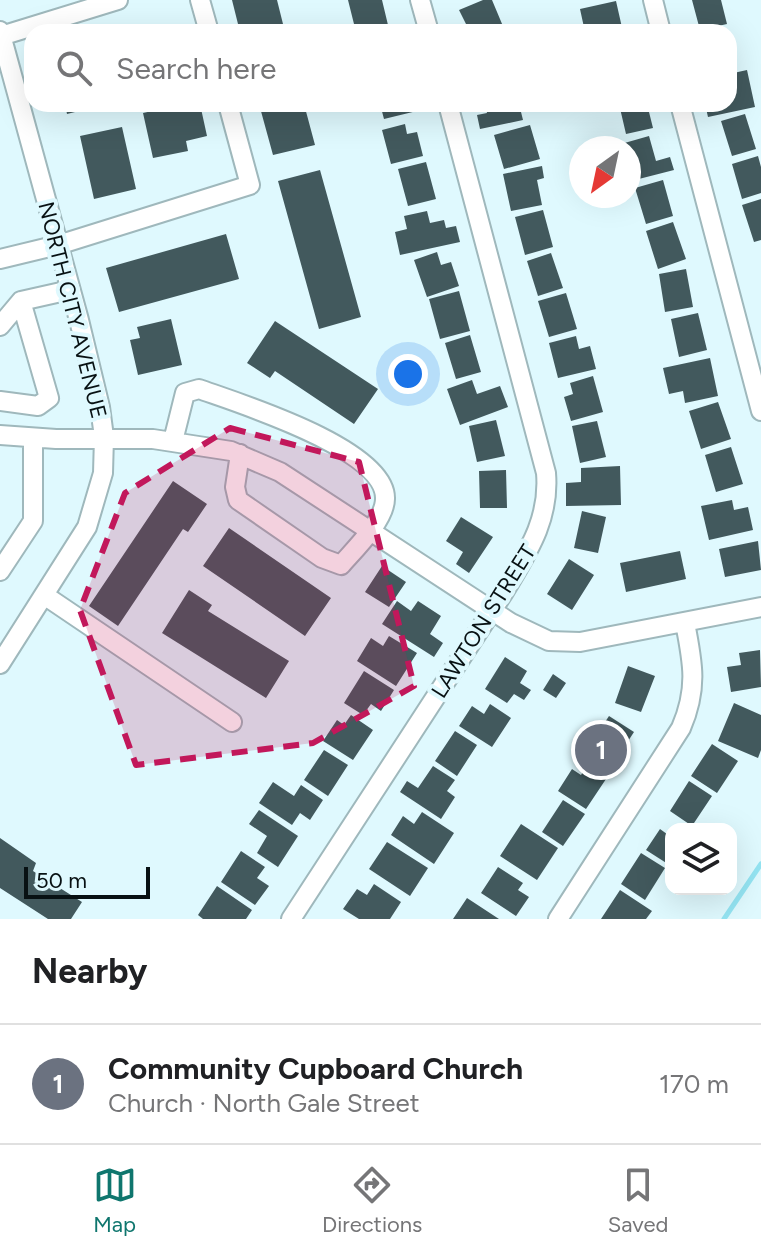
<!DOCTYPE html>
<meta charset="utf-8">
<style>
:root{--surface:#fff;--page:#f2f2f2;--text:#202124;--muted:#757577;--line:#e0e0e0;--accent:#0f766e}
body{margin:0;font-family:Figtree,sans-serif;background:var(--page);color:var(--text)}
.controls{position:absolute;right:24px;bottom:24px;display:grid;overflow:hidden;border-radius:16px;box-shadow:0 8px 32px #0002}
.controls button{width:72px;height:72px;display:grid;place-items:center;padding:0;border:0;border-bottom:2px solid var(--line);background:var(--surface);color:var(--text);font:40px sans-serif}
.compass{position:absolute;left:569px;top:136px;width:72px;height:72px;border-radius:50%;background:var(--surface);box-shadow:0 8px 32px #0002;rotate:213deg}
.scale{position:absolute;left:24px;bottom:20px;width:126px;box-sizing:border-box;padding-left:8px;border:4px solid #081113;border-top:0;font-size:22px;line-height:28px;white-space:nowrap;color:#081113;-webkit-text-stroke:6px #dff9fe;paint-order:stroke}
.you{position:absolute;left:408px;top:374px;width:28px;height:28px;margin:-20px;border:6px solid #fff;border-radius:50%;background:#1a73e8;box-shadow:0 0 0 12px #1a73e833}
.badge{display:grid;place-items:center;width:52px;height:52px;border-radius:50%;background:var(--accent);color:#fff;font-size:26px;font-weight:700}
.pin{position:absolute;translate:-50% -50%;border:4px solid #fff;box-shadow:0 2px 8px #0006}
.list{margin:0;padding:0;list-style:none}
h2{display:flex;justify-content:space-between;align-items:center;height:104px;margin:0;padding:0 32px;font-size:34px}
h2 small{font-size:26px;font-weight:400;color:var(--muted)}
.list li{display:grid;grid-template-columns:52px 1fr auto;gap:24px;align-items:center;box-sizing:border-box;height:120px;padding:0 32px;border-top:2px solid var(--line)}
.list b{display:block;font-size:30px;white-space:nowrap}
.list p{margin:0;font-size:26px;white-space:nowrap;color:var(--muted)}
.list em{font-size:26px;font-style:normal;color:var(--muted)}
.icon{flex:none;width:44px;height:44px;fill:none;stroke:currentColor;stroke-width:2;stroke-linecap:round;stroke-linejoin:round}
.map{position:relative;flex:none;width:761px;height:919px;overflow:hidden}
.search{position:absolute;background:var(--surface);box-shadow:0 8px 32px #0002;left:24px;right:24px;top:24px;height:88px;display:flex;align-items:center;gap:20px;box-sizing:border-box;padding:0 28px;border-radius:24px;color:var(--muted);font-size:30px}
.sheet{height:224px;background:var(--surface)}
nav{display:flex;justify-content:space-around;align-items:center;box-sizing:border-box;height:112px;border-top:2px solid var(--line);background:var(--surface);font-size:22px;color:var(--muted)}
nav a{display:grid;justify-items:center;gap:4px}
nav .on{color:var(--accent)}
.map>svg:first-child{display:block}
</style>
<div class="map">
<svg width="761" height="919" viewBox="0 0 761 919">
<rect width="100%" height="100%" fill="#dff9fe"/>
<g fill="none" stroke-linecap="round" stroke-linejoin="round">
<path stroke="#94e4f2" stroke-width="5" d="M724,919L761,864"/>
</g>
<path fill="#42595d" d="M232,0H277L285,32H240Z
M348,0H382L388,25L356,32Z
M483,0H492L505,31L453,32L467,26L459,10Z
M692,0H721L727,24L700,30Z
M616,1L623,32H585L580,9Z
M747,70L755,107L708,117L705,104H729V74Z
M65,104H103V105L67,114Z
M184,104H200L207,136L186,141L188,151L153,158L143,113Z
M259,104H304L315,145L273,155Z
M380,104H424L425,109L384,119Z
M485,104H519L523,120L480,129L477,115L487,113Z
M619,104H647L653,128L626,134Z
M745,114L756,149L732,156L721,121Z
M405,124L407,134L417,132L423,156L391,164L382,130Z
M530,125L540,159L504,169L494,135Z
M122,127L136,189L94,199L80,136Z
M649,136L656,161L670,157L674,170L631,181L629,148H622L621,144Z
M758,156L761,167V193L742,199L732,164Z
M426,162L436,199L408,206L398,169Z
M542,166L544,178L537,180L542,205L511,211L503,174Z
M320,170L361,317L319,329L278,181Z
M663,180L673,216L646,224L635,188Z
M761,199V240L754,242L742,205Z
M543,210L553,247L525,255L515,217Z
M427,211L430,223L444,220L446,228L456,226L460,242L400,255L395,232L407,229L404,216Z
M673,222L686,259L658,269L646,231Z
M226,234L239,279L119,312L106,268Z
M437,252L441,265L451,262L459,286L427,297L414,260Z
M551,253L563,288L538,296L527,261Z
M686,269L693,307L665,312L659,274Z
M459,291L470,331L440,339L429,299Z
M566,293L577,329L549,337L538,301Z
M698,313L707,350L679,357L671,319Z
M171,319L182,365L138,375L130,340L140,338L137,327Z
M275,321L378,389L354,424L275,371L270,378L247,363Z
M470,335L481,372L456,379L445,343Z
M576,336L579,349L590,346L596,369L558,378L549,343Z
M710,358L718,396L685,403L683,391L669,394L663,368Z
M593,376L603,412L571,421L564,397L573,394L570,383Z
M472,380L477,394L500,386L508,407L460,425L447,389Z
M718,402L731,439L701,449L689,411Z
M496,420L505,456L477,462L469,426Z
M597,421L606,457L580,463L572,426Z
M731,447L743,484L716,492L705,455Z
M620,466L621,505L566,506V483L581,482V468Z
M506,470L507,508H480L479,471Z
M173,481L207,504L188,532L183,529L118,626L89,606Z
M732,500L734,510L748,507L753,530L709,540L701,506Z
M582,511L606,517L598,553L574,548Z
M461,517L493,537L469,573L456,564L463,552L446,541Z
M229,528L331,598L305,636L203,566Z
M758,541L761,570L725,577L719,549Z
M680,551L686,579L626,592L620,563Z
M569,559L594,575L572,610L547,594Z
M382,566L406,582L389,607L365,592Z
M189,590L212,605L208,611L289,661L266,698L162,633Z
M397,601L411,611L418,601L441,616L430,634L443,643L434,657L382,624Z
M389,636L417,653L396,686L357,661L371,638L383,646Z
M760,650L761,687L731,692L727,667L741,665L739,653Z
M505,657L527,671L520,683L531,690L524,700L514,694L507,703L485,689Z
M628,666L655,676L641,712L615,703Z
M364,671L394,690L381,711L371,704L363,715L344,703Z
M553,674L566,683L556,698L543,690Z
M734,703L761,715V750L758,758L718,741Z
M490,704L511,718L492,747L459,726L472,706L484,714Z
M351,715L373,730L353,760L323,741L337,720L344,725Z
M609,716L634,732L613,764L588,748Z
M455,731L477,745L457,776L435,761Z
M712,744L738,761L717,793L691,776Z
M324,750L348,765L328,796L304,780Z
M588,764L608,776L586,809L558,791L572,769L581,775Z
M433,766L455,780L447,791L455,797L441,819L400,792L407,781L418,788Z
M689,781L712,796L692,826L670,811Z
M273,782L294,796L301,785L323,800L310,820L300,813L292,825L259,803Z
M563,800L585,814L563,846L542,832Z
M259,810L298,836L278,867L257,853L267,836L249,824Z
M422,812L454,833L434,864L391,835L403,816L414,824Z
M521,824L558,848L537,880L500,856Z
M660,829L671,837V866L646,850Z
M0,838L36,863L33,871L82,902L71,919H48L0,888Z
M387,842L428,868L410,896L369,869Z
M241,851L265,867L257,878L269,886L255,905L221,882Z
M641,853L665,868L645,900L621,884Z
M498,867L523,883L518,890L529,897L516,916L481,893Z
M374,884L401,902L390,919H359L343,909L357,889L367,895Z
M217,886L252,910L246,919H203L198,915Z
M620,890L652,911L646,919H601Z
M467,898L499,919H453Z"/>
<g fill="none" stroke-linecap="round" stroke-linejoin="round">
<defs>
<path id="minor" d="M200,0L209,32
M420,0L429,32
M653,0L661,32
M0,31L79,320L100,407L104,437L103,473L87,527L0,664
M1,36L118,0
M680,104L761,411
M0,259L58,245L250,185L228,104
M0,326L21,301
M0,401L38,406L49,398L21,301L70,290
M0,435L56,439H153L231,451L280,472L511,623L549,641L580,642L761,607
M173,441L185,393L199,389C238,403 387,449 385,499C385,520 354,550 341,565L322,558L238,500L235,487L240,454
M0,571L33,521V438
M44,595L232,722
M291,919L504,592C527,553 550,520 546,473L448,104
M558,919L681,728C698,689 693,663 685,623"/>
</defs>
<use href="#minor" stroke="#9fb8bc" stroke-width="22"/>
<use href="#minor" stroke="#fff" stroke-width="18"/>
</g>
<path fill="#c2185b" fill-opacity="0.2" stroke="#c2185b" stroke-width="6" stroke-dasharray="16 10" stroke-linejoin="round" d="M230,428L359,462L414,686L313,743L136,765L80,610L125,493Z"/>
<g text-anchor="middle" stroke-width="8" stroke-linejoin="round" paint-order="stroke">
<g font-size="22" fill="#081113" stroke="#dff9fe">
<text transform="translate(73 310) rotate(76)" y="8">NORTH CITY AVENUE</text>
<text transform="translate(483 621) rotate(-58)" y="8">LAWTON STREET</text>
</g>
</g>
</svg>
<div class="controls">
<button><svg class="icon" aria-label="layers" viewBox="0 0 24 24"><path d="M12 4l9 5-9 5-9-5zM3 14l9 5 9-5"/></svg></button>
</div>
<svg class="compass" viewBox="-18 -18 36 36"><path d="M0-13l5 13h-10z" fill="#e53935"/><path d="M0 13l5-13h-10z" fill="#757577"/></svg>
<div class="scale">50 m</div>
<div class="you"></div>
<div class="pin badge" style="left:601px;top:750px;background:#6b7280">1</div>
<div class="search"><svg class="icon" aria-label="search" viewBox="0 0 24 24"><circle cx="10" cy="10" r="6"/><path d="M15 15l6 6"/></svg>Search here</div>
</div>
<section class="sheet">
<h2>Nearby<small></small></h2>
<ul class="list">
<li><span class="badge" style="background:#6b7280">1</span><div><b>Community Cupboard Church</b><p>Church · North Gale Street</p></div><em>170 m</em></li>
</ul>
</section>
<nav>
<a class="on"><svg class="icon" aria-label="map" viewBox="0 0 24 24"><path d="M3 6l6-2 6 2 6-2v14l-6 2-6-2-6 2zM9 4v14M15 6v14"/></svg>Map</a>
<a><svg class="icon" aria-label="directions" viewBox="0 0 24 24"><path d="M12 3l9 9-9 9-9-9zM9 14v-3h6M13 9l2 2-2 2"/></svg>Directions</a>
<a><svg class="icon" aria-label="saved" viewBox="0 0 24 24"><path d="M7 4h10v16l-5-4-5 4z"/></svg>Saved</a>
</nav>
